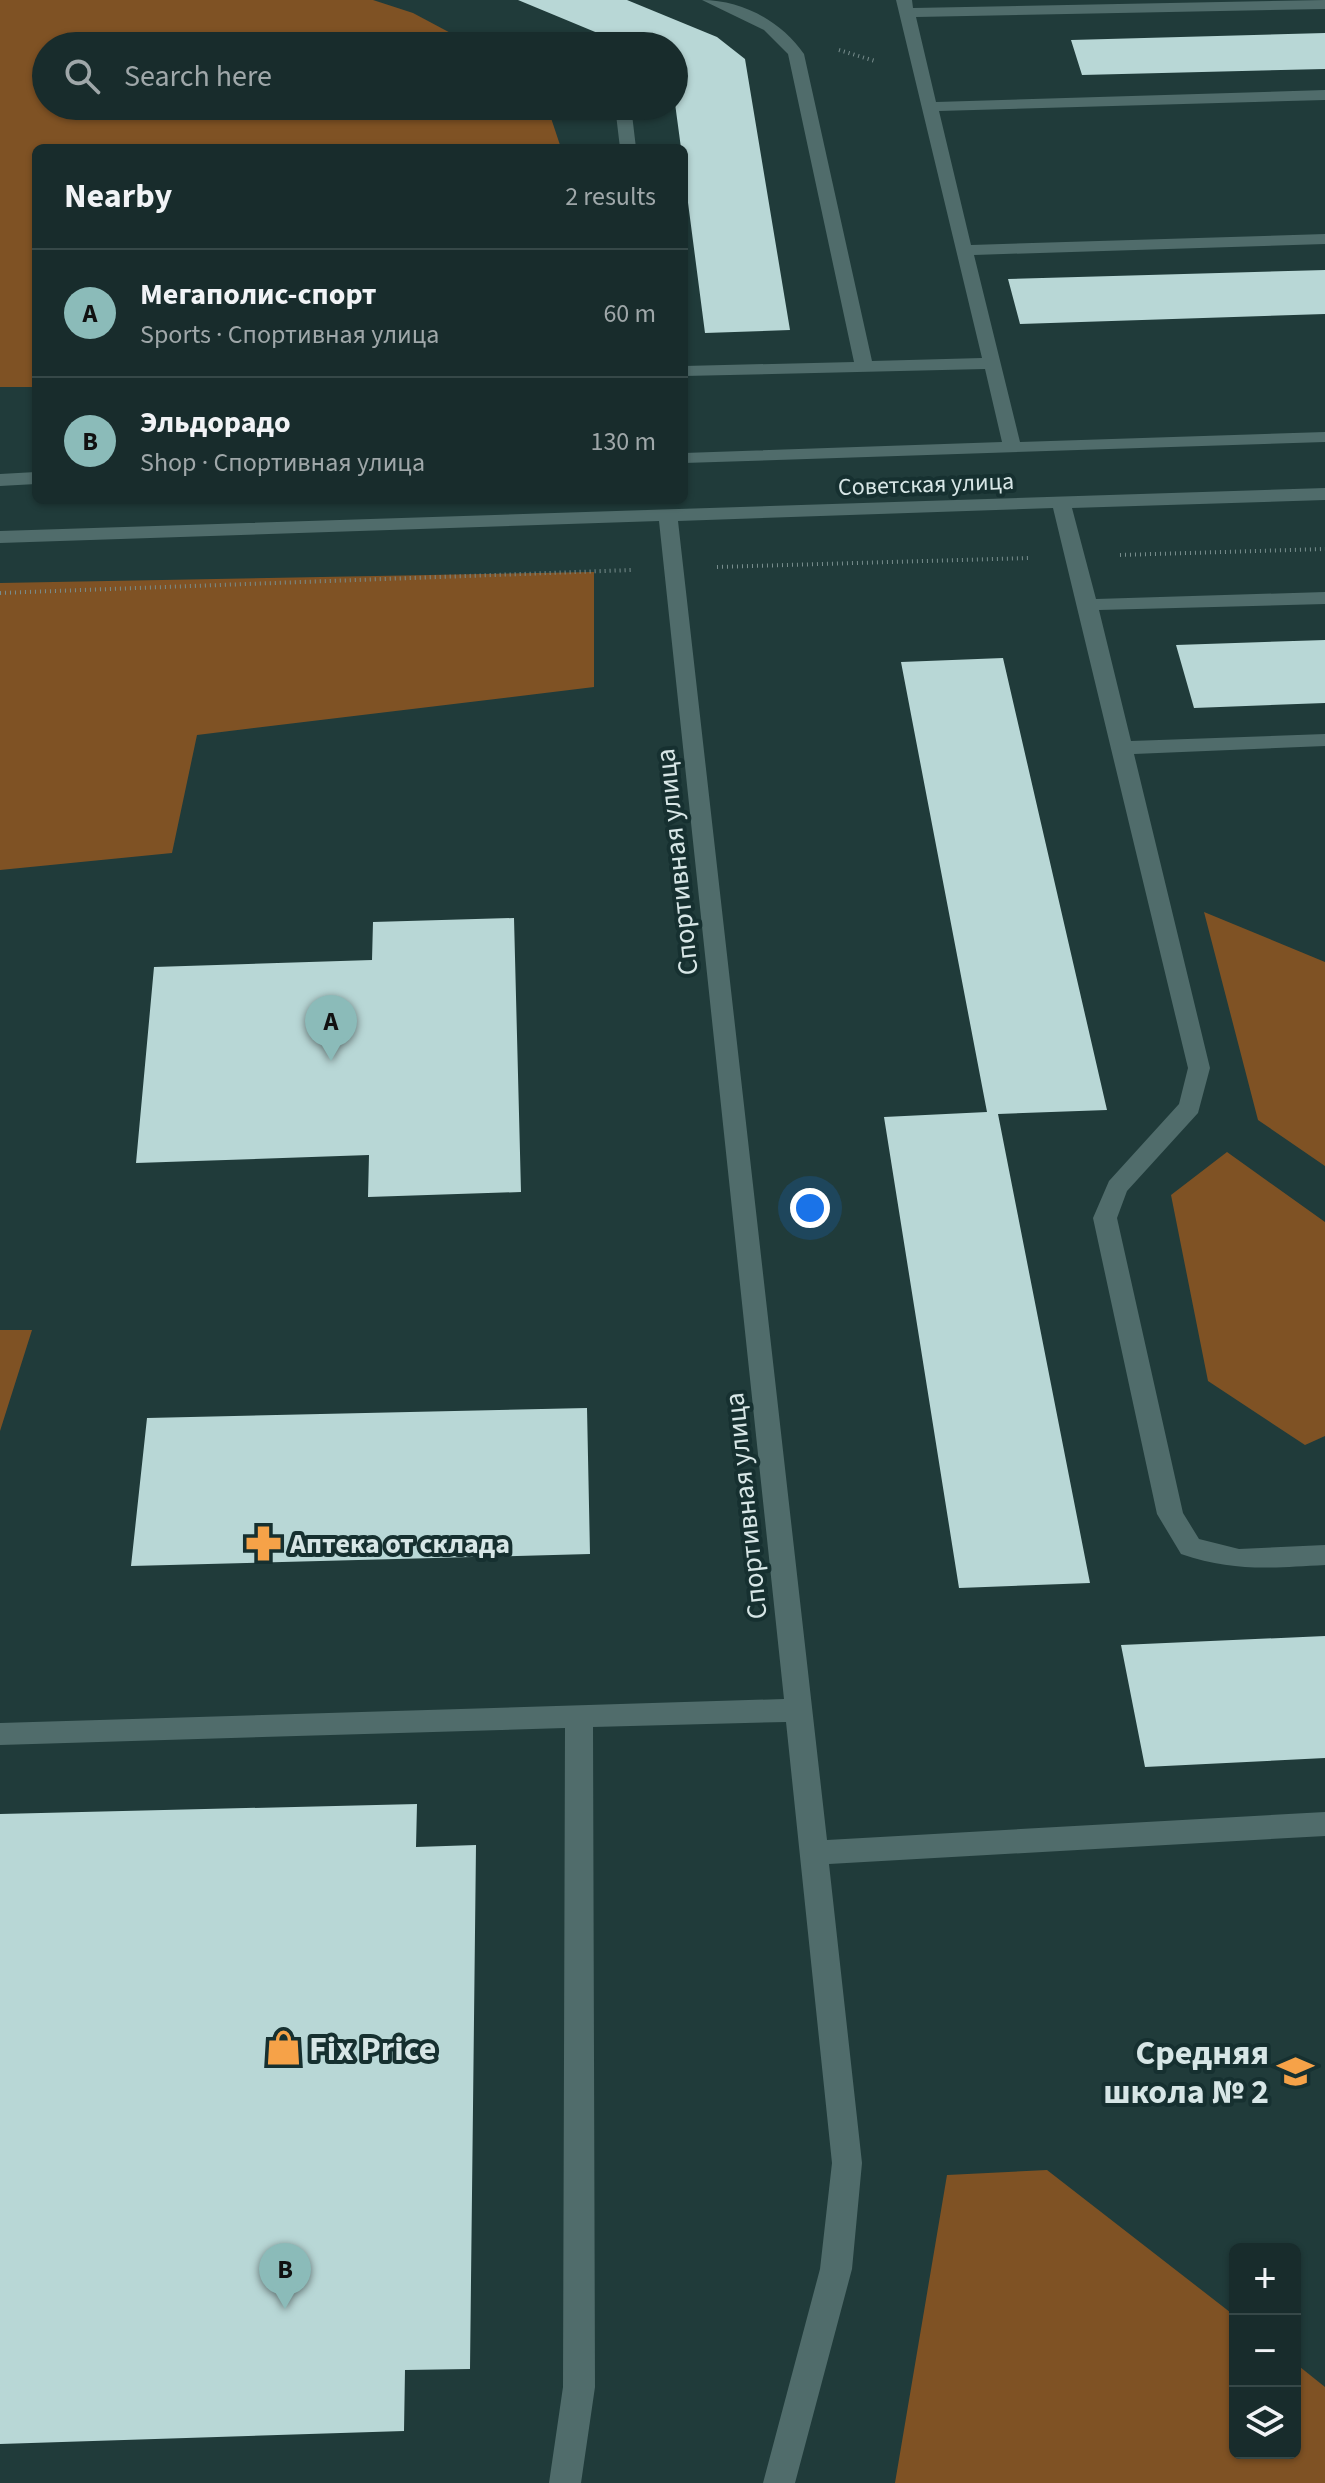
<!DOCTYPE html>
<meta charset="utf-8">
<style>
:root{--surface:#182c2c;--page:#253838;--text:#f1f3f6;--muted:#9fa7a9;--line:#364848;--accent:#8bbbb9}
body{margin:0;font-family:"Source Sans 3",sans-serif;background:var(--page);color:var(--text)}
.controls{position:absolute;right:24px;bottom:24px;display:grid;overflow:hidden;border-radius:12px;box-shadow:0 2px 6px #0004}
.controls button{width:72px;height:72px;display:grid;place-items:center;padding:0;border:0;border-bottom:2px solid var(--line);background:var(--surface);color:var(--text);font:40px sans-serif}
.you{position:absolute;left:810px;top:1208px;width:28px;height:28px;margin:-20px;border:6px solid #fff;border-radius:50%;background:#1a73e8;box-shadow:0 0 0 12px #1a73e833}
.badge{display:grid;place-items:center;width:52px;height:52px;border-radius:50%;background:var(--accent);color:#111;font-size:26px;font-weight:700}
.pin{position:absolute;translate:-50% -66px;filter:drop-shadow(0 2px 4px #0008)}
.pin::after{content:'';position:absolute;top:42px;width:28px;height:24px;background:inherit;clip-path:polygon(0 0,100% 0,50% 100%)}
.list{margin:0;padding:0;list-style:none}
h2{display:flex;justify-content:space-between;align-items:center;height:104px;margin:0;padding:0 32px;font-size:34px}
h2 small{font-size:26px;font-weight:400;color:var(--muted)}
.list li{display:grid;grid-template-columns:52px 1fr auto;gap:24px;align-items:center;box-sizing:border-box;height:128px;padding:0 32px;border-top:2px solid var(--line)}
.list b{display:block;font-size:30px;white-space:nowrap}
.list p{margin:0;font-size:26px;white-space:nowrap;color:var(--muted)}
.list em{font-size:26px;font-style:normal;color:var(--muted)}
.icon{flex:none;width:44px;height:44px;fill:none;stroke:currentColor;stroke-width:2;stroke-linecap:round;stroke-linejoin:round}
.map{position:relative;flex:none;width:1325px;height:2483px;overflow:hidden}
.search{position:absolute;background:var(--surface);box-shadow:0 2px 6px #0004;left:32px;top:32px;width:656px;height:88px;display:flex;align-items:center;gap:20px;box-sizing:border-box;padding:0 28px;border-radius:44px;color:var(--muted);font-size:30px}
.panel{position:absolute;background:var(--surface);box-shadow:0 2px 6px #0004;left:32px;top:144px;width:656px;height:360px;border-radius:12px}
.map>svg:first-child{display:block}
</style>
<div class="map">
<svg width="1325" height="2483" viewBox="0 0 1325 2483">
<rect width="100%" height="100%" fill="#203b3a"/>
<path fill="#7f5224" d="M0,0H373L413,13L475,46H46V106H547L561,148H36V387H0Z
M594,572V687L197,735L172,853L0,870V583Z
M1204,912L1325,962V1166L1258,1120Z
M1227,1152L1325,1222V1436L1305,1445L1208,1381L1171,1195Z
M0,1330H32L0,1431Z
M1047,2170L1235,2316V2453H1295V2363L1325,2387V2483H895L947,2175Z"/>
<path fill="#b8d7d6" d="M518,0H627L717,37L745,59L790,330L705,333L684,172V148H681L674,96V46H629Z
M1325,33V69L1082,75L1071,40Z
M1325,270V314L1020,324L1008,279Z
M1325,640V703L1194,708L1176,645Z
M1003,658L1107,1110L998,1114L1090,1583L959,1588L884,1117L987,1112L901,662Z
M514,918L521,1192L368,1197L369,1155L136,1163L154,967L372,960L373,922Z
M587,1408L590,1554L131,1566L147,1418Z
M1325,1636V1758L1145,1767L1121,1645Z
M417,1804L416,1847L476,1845L470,2369L405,2370L404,2431L0,2444V1814Z"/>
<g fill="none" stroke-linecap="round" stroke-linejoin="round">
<path stroke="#788d8d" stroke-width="4" stroke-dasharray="1 4" stroke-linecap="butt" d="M839,50L875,61
M1120,555L1325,549
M717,567L1030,558
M0,593L631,570"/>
<path fill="#506c6b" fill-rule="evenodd" d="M702,0C742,0 781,21 804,54L872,361L982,358L896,0H912L913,8L1325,0V9L916,17L936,102L1325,90V100L939,111L971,245L1325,234V244L974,255L1020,442L1325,432V442L684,463V453L1002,442L985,369L684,376V366L854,362L788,54L764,30Z
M615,106H631L636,148H620Z
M36,472V484L0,486V474Z
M1325,488V500L1072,508L1096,599L1325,592V604L1099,610L1131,741L1325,734V746L1134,754L1210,1068L1198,1113L1127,1191L1117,1218L1183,1513L1199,1539L1239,1549L1325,1545V1565C1269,1568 1235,1572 1181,1554L1157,1514L1093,1218L1109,1181L1179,1104L1188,1068L1053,508L678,521L827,1840L1325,1812V1836L829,1864L862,2163L852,2269L795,2483H763L820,2269L832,2163L786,1722L593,1727L595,2387L581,2483H549L563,2387L565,1728L0,1745V1723L784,1699L659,521L0,543V531Z"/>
</g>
<defs>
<symbol id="pharmacy-bare" viewBox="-9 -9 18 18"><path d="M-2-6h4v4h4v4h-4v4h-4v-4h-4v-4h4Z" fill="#f6a248" stroke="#163030" stroke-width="2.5" paint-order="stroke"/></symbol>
<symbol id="shop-bare" viewBox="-9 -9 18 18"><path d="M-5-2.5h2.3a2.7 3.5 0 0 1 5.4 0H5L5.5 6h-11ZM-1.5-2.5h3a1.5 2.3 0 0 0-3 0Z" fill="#f6a248" stroke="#163030" stroke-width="2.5" paint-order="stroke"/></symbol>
<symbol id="school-bare" viewBox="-9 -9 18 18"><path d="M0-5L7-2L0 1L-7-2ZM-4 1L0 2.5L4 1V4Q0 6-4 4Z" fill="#f6a248" stroke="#163030" stroke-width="2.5" paint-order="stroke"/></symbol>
</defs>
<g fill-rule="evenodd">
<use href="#pharmacy-bare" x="238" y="1518" width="51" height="51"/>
<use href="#shop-bare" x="258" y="2022" width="51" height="51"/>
<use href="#school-bare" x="1270" y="2046" width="51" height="51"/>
</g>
<g text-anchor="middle" stroke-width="8" stroke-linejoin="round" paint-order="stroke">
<g font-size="24" fill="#d7e6e6" stroke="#163030">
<text transform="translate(926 484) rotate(-2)" y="8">Советская улица</text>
</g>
<g font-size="28" fill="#d7e6e6" stroke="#163030">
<text transform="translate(676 862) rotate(-96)" y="10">Спортивная улица</text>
<text transform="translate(745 1506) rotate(-96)" y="10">Спортивная улица</text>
</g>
<g font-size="28" font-weight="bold" fill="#d7e6e6" stroke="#163030" text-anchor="start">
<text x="290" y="1553">Аптека от склада</text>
</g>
<g font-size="34" font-weight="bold" fill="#d7e6e6" stroke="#163030" text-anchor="start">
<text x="309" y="2060">Fix Price</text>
<text x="1269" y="2064" text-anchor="end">Средняя<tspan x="1269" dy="39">школа № 2</tspan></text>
</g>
</g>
</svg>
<div class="controls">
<button>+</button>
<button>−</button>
<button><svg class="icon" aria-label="layers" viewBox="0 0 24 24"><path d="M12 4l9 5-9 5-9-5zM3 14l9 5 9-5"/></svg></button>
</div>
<div class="you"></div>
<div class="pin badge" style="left:331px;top:1061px">A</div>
<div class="pin badge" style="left:285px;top:2309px">B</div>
<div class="search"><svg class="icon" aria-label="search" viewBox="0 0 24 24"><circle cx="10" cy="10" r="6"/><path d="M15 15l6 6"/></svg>Search here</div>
<section class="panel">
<h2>Nearby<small>2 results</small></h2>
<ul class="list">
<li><span class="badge">A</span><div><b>Мегаполис-спорт</b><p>Sports · Спортивная улица</p></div><em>60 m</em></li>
<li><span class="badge">B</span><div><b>Эльдорадо</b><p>Shop · Спортивная улица</p></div><em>130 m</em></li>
</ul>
</section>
</div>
